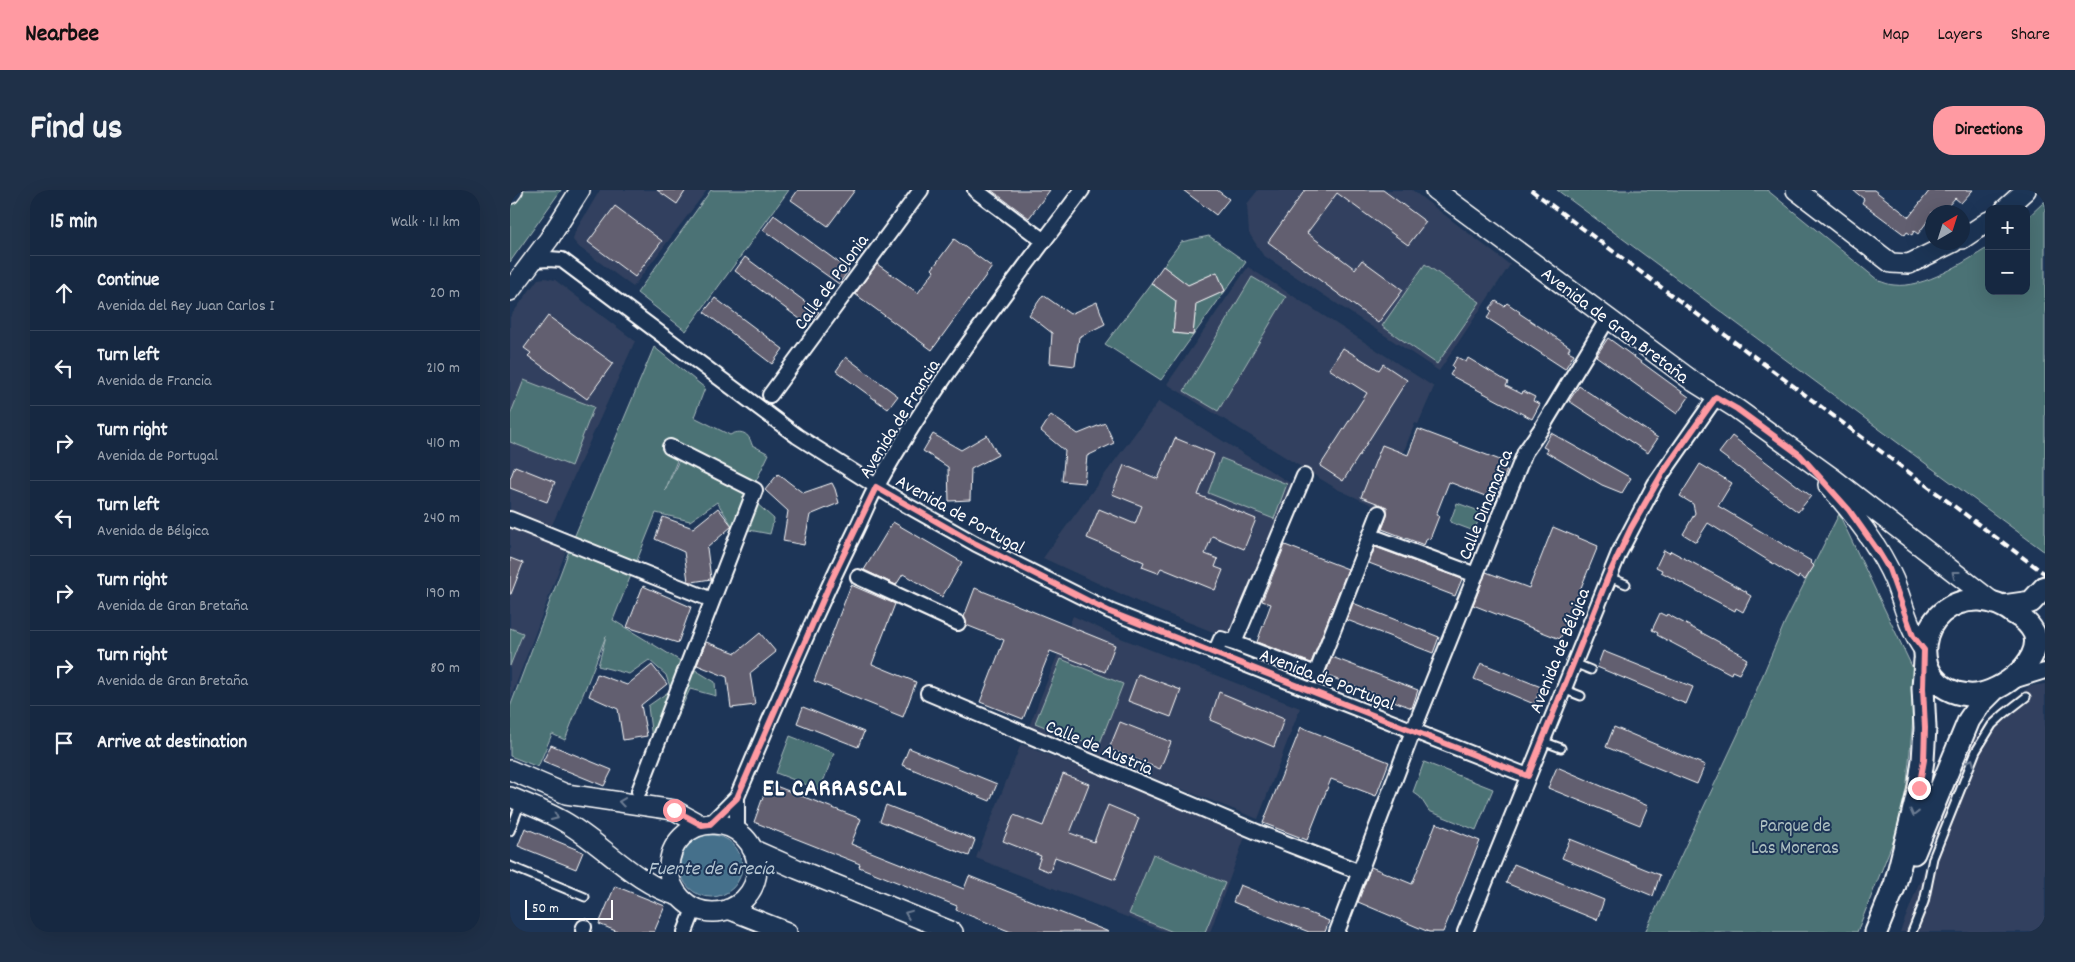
<!DOCTYPE html>
<meta charset="utf-8">
<style>
:root{--surface:#162841;--page:#1f3048;--text:#f1f3f6;--muted:#9ea6b1;--line:#35445a;--accent:#ff9aa2}
body{margin:0;font-family:Dekko,sans-serif;background:var(--page);color:var(--text)}
.controls{position:absolute;right:15px;top:15px;display:grid;overflow:hidden;border-radius:10px;box-shadow:0 5px 20px #0002}
.controls button{width:45px;height:45px;display:grid;place-items:center;padding:0;border:0;border-bottom:1px solid var(--line);background:var(--surface);color:var(--text);font:25px sans-serif}
.compass{position:absolute;left:1415px;top:15px;width:45px;height:45px;border-radius:50%;background:var(--surface);box-shadow:0 5px 20px #0002;rotate:39deg}
.scale{position:absolute;left:15px;bottom:12px;width:88px;box-sizing:border-box;padding-left:5px;border:2px solid #fff;border-top:0;font-size:14px;line-height:18px;white-space:nowrap;color:#fff;-webkit-text-stroke:4px #1d3557;paint-order:stroke}
.stop{position:absolute;width:15px;height:15px;margin:-11px;border:4px solid #ff9aa2;border-radius:50%;background:#fff}
.stop.end{background:#ff9aa2;border-color:#fff;box-shadow:0 1px 5px #0008}
.list{margin:0;padding:0;list-style:none}
h2{display:flex;justify-content:space-between;align-items:center;height:65px;margin:0;padding:0 20px;font-size:21px}
h2 small{font-size:16px;font-weight:400;color:var(--muted)}
.list li{display:grid;grid-template-columns:32px 1fr auto;gap:15px;align-items:center;box-sizing:border-box;height:75px;padding:0 20px;border-top:1px solid var(--line)}
.list b{display:block;font-size:19px;white-space:nowrap}
.list p{margin:0;font-size:16px;white-space:nowrap;color:var(--muted)}
.list em{font-size:16px;font-style:normal;color:var(--muted)}
.icon{flex:none;width:28px;height:28px;fill:none;stroke:currentColor;stroke-width:2;stroke-linecap:round;stroke-linejoin:round}
.map{position:relative;flex:none;width:1535px;height:742px;overflow:hidden;border-radius:20px}
header{display:flex;align-items:center;gap:30px;box-sizing:border-box;height:70px;padding:0 25px;background:var(--accent);color:#111}
header strong{font-size:24px}
nav{display:flex;gap:28px;margin-inline-start:auto;font-size:18px}
.intro{display:flex;align-items:center;justify-content:space-between;box-sizing:border-box;height:120px;padding:0 30px}
h1{margin:0;font-size:35px}
.button{padding:12px 22px;border-radius:20px;background:var(--accent);color:#111;font-size:18px;font-weight:700}
main{display:flex;gap:30px;padding:0 30px}
aside{flex:1;background:var(--surface);border-radius:20px;box-shadow:0 5px 20px #0002}
.map>svg:first-child{display:block}
</style>
<header>
<strong>Nearbee</strong>
<nav><a>Map</a><a>Layers</a><a>Share</a></nav>
</header>
<div class="intro"><h1>Find us</h1><a class="button">Directions</a></div>
<main>
<aside>
<h2>15 min<small>Walk · 1.1 km</small></h2>
<ul class="list">
<li><svg class="icon" aria-label="ahead" viewBox="0 0 24 24"><path d="M12 20V5M6 11l6-6 6 6"/></svg><div><b>Continue</b><p>Avenida del Rey Juan Carlos I</p></div><em>20 m</em></li>
<li><svg class="icon" aria-label="left" viewBox="0 0 24 24"><path d="M17 20v-9H6M10 6l-5 5 5 5"/></svg><div><b>Turn left</b><p>Avenida de Francia</p></div><em>210 m</em></li>
<li><svg class="icon" aria-label="right" viewBox="0 0 24 24"><path d="M7 20v-9h11M14 6l5 5-5 5"/></svg><div><b>Turn right</b><p>Avenida de Portugal</p></div><em>410 m</em></li>
<li><svg class="icon" aria-label="left" viewBox="0 0 24 24"><path d="M17 20v-9H6M10 6l-5 5 5 5"/></svg><div><b>Turn left</b><p>Avenida de Bélgica</p></div><em>240 m</em></li>
<li><svg class="icon" aria-label="right" viewBox="0 0 24 24"><path d="M7 20v-9h11M14 6l5 5-5 5"/></svg><div><b>Turn right</b><p>Avenida de Gran Bretaña</p></div><em>190 m</em></li>
<li><svg class="icon" aria-label="right" viewBox="0 0 24 24"><path d="M7 20v-9h11M14 6l5 5-5 5"/></svg><div><b>Turn right</b><p>Avenida de Gran Bretaña</p></div><em>80 m</em></li>
<li><svg class="icon" aria-label="arrive" viewBox="0 0 24 24"><path d="M6 21V4h12l-3 4 3 4H6"/></svg><div><b>Arrive at destination</b></div></li>
</ul>
</aside>
<div class="map">
<svg width="1535" height="742" viewBox="0 0 1535 742">
<rect width="100%" height="100%" fill="#1d3557"/>
<filter id="ink" filterUnits="userSpaceOnUse"><feTurbulence type="fractalNoise" baseFrequency=".02" numOctaves="2"/><feDisplacementMap in="SourceGraphic" scale="10" xChannelSelector="R" yChannelSelector="G"/><feConvolveMatrix kernelMatrix="1 2 1 2 8 2 1 2 1" color-interpolation-filters="sRGB"/></filter>
<g filter="url(#ink)">
<path fill="#32415e" d="M90,0H197L123,97L69,57L63,50L65,42Z
M748,0H902L1000,75L929,181L753,65L739,43L737,14Z
M738,77L924,197L908,234L905,233L871,319L827,299L657,194Z
M35,88L45,90L125,151L41,337L0,320V127L28,89Z
M649,211L783,295L721,449L635,415L533,368Z
M0,338L56,361L0,510Z
M563,426L613,449L790,518L748,629L518,539Z
M1535,494V742H1390L1419,668L1432,622L1461,553L1481,527L1520,496Z
M511,554L736,644L700,742H655L466,668Z"/>
<path fill="#4c7275" stroke="#a6b8ba" d="M9,0H51L0,72V16Z
M201,0H279L176,141L127,103Z
M1047,0H1257L1369,91C1373,92 1379,95 1384,95C1414,99 1454,72 1479,57V101H1516V29L1535,11V362Z
M699,46L736,72L651,190L595,154L641,93L666,111L663,143L683,145L686,114L715,101L707,82L678,95L653,76L671,52Z
M915,74L970,112L927,174L872,136Z
M742,87L776,107L708,221L674,201Z
M144,157L195,198L184,227L220,245C231,239 239,243 242,255L259,264L245,293L172,258L155,301L169,270L226,295L264,329L260,344L223,337L207,312L180,331L146,323L103,430L205,492L206,506L180,499L159,545L142,549L138,516L161,500L156,485L139,470L119,484L88,476L96,446L55,550L42,544L28,577L0,566V517L63,350Z
M14,190L84,217L61,276L0,252V225Z
M711,268L777,294L764,329L698,303Z
M947,313L972,322L964,341L940,332Z
M1329,324L1407,487L1394,624L1347,742H1135L1229,542L1275,432Z
M0,438L13,443L0,476Z
M551,469L613,494L588,558L525,533Z
M280,546L324,563L310,600L266,583Z
M914,572L983,599L966,640L919,621L910,607L903,602Z
M643,664L715,693L695,742H663L619,724Z"/>
<path fill="#446f8b" stroke="#8fa9b9" d="M170 676a31 31 0 1 1 62 0a31 31 0 1 1-62 0Z"/>
<path fill="#625e6f" stroke="#fff" d="M147,0H176L167,14Z
M288,0H345L318,36L281,10Z
M481,0H540L519,28Z
M673,0H707L719,9L706,25Z
M795,0H873L916,32L898,55L827,3L797,43L845,79L852,70L893,100L868,133L758,52Z
M1343,0H1364L1399,27L1420,0H1463L1451,13L1445,8L1433,22H1422V25L1408,44L1404,41L1402,45L1397,42L1395,45L1352,13L1354,9Z
M105,16L152,51L125,87L78,52Z
M264,25L339,80L329,94L253,40Z
M444,49L482,77L422,160L345,104L367,74L408,103L424,81L422,79Z
M235,67L309,122L298,135L225,81Z
M653,76L678,95L707,82L715,101L686,114L683,145L663,143L666,111L641,93Z
M533,105L560,124L587,112L595,134L569,147L565,176L540,173L542,143L519,125Z
M205,108L273,159L262,174L194,122Z
M986,111L994,116L997,113L1010,122L1009,123L1060,157L1058,161L1064,164L1055,179L977,128L982,121L979,119Z
M38,126L103,173L77,209L18,166L21,163L14,158Z
M1098,148L1179,207L1167,224L1086,166Z
M833,158L869,180L873,174L897,190L833,291L810,276L857,203L819,179Z
M336,167L388,206L378,219L326,181Z
M947,167L956,172L958,168L998,192L996,196L1012,204L1013,201L1025,207L1023,211L1030,214L1022,229L940,185L944,178L942,176Z
M1069,196L1148,248L1138,263L1059,211Z
M541,225L568,244L595,233L604,253L577,266L574,293L552,291L555,261L531,241Z
M908,239L998,273L995,279L997,280L988,303L985,302L983,309L939,292L926,325L929,326L920,349L917,348L914,355L872,339L877,326V317L851,307L872,255L898,265Z
M1041,243L1121,288L1112,303L1092,295L1036,262L1037,259L1033,257Z
M423,244L451,260L477,245L488,265L461,279L460,310L439,311L438,277L413,261Z
M1222,246L1301,306L1288,322L1209,263Z
M665,248L704,264L688,305L746,329L734,359L702,346L695,364L708,369L705,377L713,380L705,400L651,378L648,383L632,377L634,372L577,348L589,319L625,334L632,316L602,304L614,275L648,289Z
M1190,274L1222,293L1208,316L1301,371L1300,372L1304,376L1295,390L1289,386L1288,389L1198,333L1186,352L1173,344L1185,323L1183,314L1170,306Z
M5,276L45,292L37,312L0,298V289Z
M268,284L293,303L322,293L325,299L329,313L300,325L294,355L273,351L278,321L255,300Z
M208,318L222,336L197,358L201,389L182,392L178,391L174,362L145,349L153,327L183,338Z
M383,332L452,372L432,407L393,384L386,395L354,380Z
M1043,337L1088,356L1050,449L963,415L976,382L1019,398Z
M775,355L838,379L801,473L747,452L761,414L752,411Z
M865,357L952,389L945,406L859,373Z
M1154,360L1159,363L1161,361L1237,402L1236,403L1241,406L1233,422L1226,418L1225,421L1151,382L1152,380L1146,377Z
M0,368L13,373L1,404H0Z
M341,395L385,414L362,474L406,492L393,527L304,491Z
M133,396L181,417L168,453L117,437Z
M465,398L605,455L595,482L540,461L513,529L470,512L494,450L456,435L454,427Z
M843,413L929,447L923,463L837,430Z
M1150,423L1156,426L1157,424L1233,465L1232,466L1237,469L1229,484L1222,481L1221,484L1147,445L1148,443L1142,440Z
M250,443L266,462L240,483L245,515L221,518L217,487L187,475L196,452L226,463Z
M1093,461L1183,497L1176,514L1087,477Z
M822,467L908,500L902,518L815,485Z
M971,473L1031,497L1024,514L964,489Z
M142,475L157,494L131,515L137,546L113,550L108,519L79,506L87,484L117,495Z
M628,484L671,500L661,527L618,511Z
M709,502L774,529L764,557L700,530Z
M293,517L354,542L348,557L287,533Z
M610,532L661,552L650,579L599,559Z
M791,537L879,572L866,606L821,589L797,650L753,633Z
M1104,537L1195,575L1187,594L1096,557Z
M41,555L102,580L94,596L33,571Z
M399,558L487,594L480,611L392,575Z
M1047,577L1138,616L1130,635L1038,598Z
M553,584L579,594L560,643L584,652L598,615L629,628L605,690L545,667L540,682L527,677L531,666L493,651L504,625L533,636Z
M258,593L351,629L341,654L454,699L459,686L599,742H501L446,720L447,716L349,677L350,674L244,632Z
M376,615L465,650L459,666L370,631Z
M926,633L970,651L933,742H919L848,712L861,677L902,694Z
M15,638L73,662L66,679L8,656Z
M1060,649L1150,685L1143,706L1052,668Z
M1004,674L1094,710L1087,730L996,693Z
M730,695L819,731L815,742H799L723,712Z
M105,696L155,716L144,742H108L89,734Z"/>
<g fill="none" stroke-linecap="round" stroke-linejoin="round">
<defs>
<path id="lane" d="M1099,387L1116,394
M1064,473L1081,480
M1053,499L1071,506
M1032,551L1051,558
M0,641L11,612
M0,676L75,707
M1402,742L1414,712L1423,668L1466,561L1482,535L1494,524L1516,507"/>
<path id="street" d="M465,0L534,51
M23,70L39,69L52,70L287,246L391,312L466,354L600,421L1018,586
M260,205L411,0
M0,329L202,410
M861,346L966,385
M348,387L448,433
M724,453L806,484L869,323
M705,463L711,449L724,453L794,286
M1506,490L1535,481
M418,503L747,642L850,682
M129,601L245,300L160,257
M227,607V641
M200,634L227,607C265,518 302,429 345,342C353,326 359,309 368,294C426,190 501,96 572,0
M73,740L74,737
M175,742L184,719
M827,742L903,541L1015,262L1031,239L1098,128
M955,742L1109,363L1145,294L1206,207"/>
<path id="secondary" d="M925,0L1184,192L1227,219L1324,289L1484,413
M1286,0L1381,73L1399,74L1444,52
M0,4L3,0
M1495,19L1516,0
M1452,49L1479,31
M0,101L39,49L70,0
M1318,295C1343,323 1369,355 1384,390C1394,415 1398,438 1414,460
M0,580L56,604L164,620L191,635
M0,607C17,614 36,621 53,631C92,653 124,693 168,706
M159 678a44 44 0 1 1 88 0a44 44 0 1 1-88 0Z
M242,659L287,679L443,742
M218,719L277,742"/>
<path id="primary" d="M1470,410C1483,411 1495,416 1505,424C1512,428 1520,435 1524,443C1535,473 1484,508 1458,505C1393,498 1405,408 1470,410Z
M1493,416L1521,412L1535,397
M1404,663L1459,530L1470,514L1483,501
M1366,742L1385,695L1409,598L1413,570L1415,538L1413,498L1415,470"/>
</defs>
<use href="#lane" stroke="#fff" stroke-width="11"/>
<use href="#street" stroke="#fff" stroke-width="18"/>
<use href="#secondary" stroke="#fff" stroke-width="22"/>
<use href="#primary" stroke="#fff" stroke-width="25"/>
<use href="#lane" stroke="#1d3557" stroke-width="7"/>
<use href="#street" stroke="#1d3557" stroke-width="14"/>
<use href="#secondary" stroke="#1d3557" stroke-width="19"/>
<use href="#primary" stroke="#1d3557" stroke-width="21"/>
<path stroke="#fff" stroke-width="4" stroke-dasharray="8 4" stroke-linecap="butt" d="M1021,0L1535,384"/>
</g>
<defs><path id="oneway-chevron" d="M-2-3.5L2.5 0L-2 3.5" fill="none" stroke-width="1.6" stroke-linecap="round" stroke-linejoin="round" transform="scale(1.25)"/></defs>
<g stroke="#6c7c92">
<use href="#oneway-chevron" transform="translate(1445 384) rotate(-142)"/>
<use href="#oneway-chevron" transform="translate(1461 572) rotate(-67)"/>
<use href="#oneway-chevron" transform="translate(112 612) rotate(-172)"/>
<use href="#oneway-chevron" transform="translate(1404 623) rotate(104)"/>
<use href="#oneway-chevron" transform="translate(45 627) rotate(25)"/>
<use href="#oneway-chevron" transform="translate(398 724) rotate(-158)"/>
</g>
</g>
<g fill="none" stroke-linecap="round" stroke-linejoin="round" filter="url(#ink)">
<path stroke="#ff9aa2" stroke-width="6" d="M164,620L192,635L200,634L227,608L322,389L366,297L466,354L600,422L1018,586L1098,387L1121,338L1153,282L1206,207L1227,219L1290,265L1339,320L1368,361L1379,379L1403,446L1414,460L1413,498L1415,538L1414,570L1409,598"/>
</g>
<g text-anchor="middle" stroke-width="4" stroke-linejoin="round" paint-order="stroke">
<g font-size="19" fill="#fff" stroke="#1d3557">
<text transform="translate(320 91) rotate(-54)" y="7">Calle de Polonia</text>
<text transform="translate(1106 134) rotate(37)" y="7">Avenida de Gran Bretaña</text>
<text transform="translate(388 228) rotate(-58)" y="7">Avenida de Francia</text>
<text transform="translate(974 314) rotate(-68)" y="7">Calle Dinamarca</text>
<text transform="translate(451 323) rotate(29)" y="7">Avenida de Portugal</text>
<text transform="translate(1048 460) rotate(-68)" y="7">Avenida de Bélgica</text>
<text transform="translate(818 488) rotate(21)" y="7">Avenida de Portugal</text>
<text transform="translate(590 556) rotate(23)" y="7">Calle de Austria</text>
</g>
<g font-size="19" fill="#aec0c1" stroke="#1d3557">
<text x="1285" y="641">Parque de<tspan x="1285" dy="22">Las Moreras</tspan></text>
</g>
<g font-size="20" font-style="italic" fill="#b4c5d1" stroke="#1d3557">
<text x="201" y="684">Fuente de Grecia</text>
</g>
<g font-size="24" font-weight="bold" letter-spacing="1" fill="#fff" stroke="#1d3557">
<text x="325" y="605">EL CARRASCAL</text>
</g>
</g>
</svg>
<div class="controls">
<button>+</button>
<button>−</button>
</div>
<svg class="compass" viewBox="-18 -18 36 36"><path d="M0-13l5 13h-10z" fill="#e53935"/><path d="M0 13l5-13h-10z" fill="#9ea6b1"/></svg>
<div class="scale">50 m</div>
<div class="stop" style="left:164px;top:620px"></div>
<div class="stop end" style="left:1409px;top:598px"></div>
</div>
</main>
